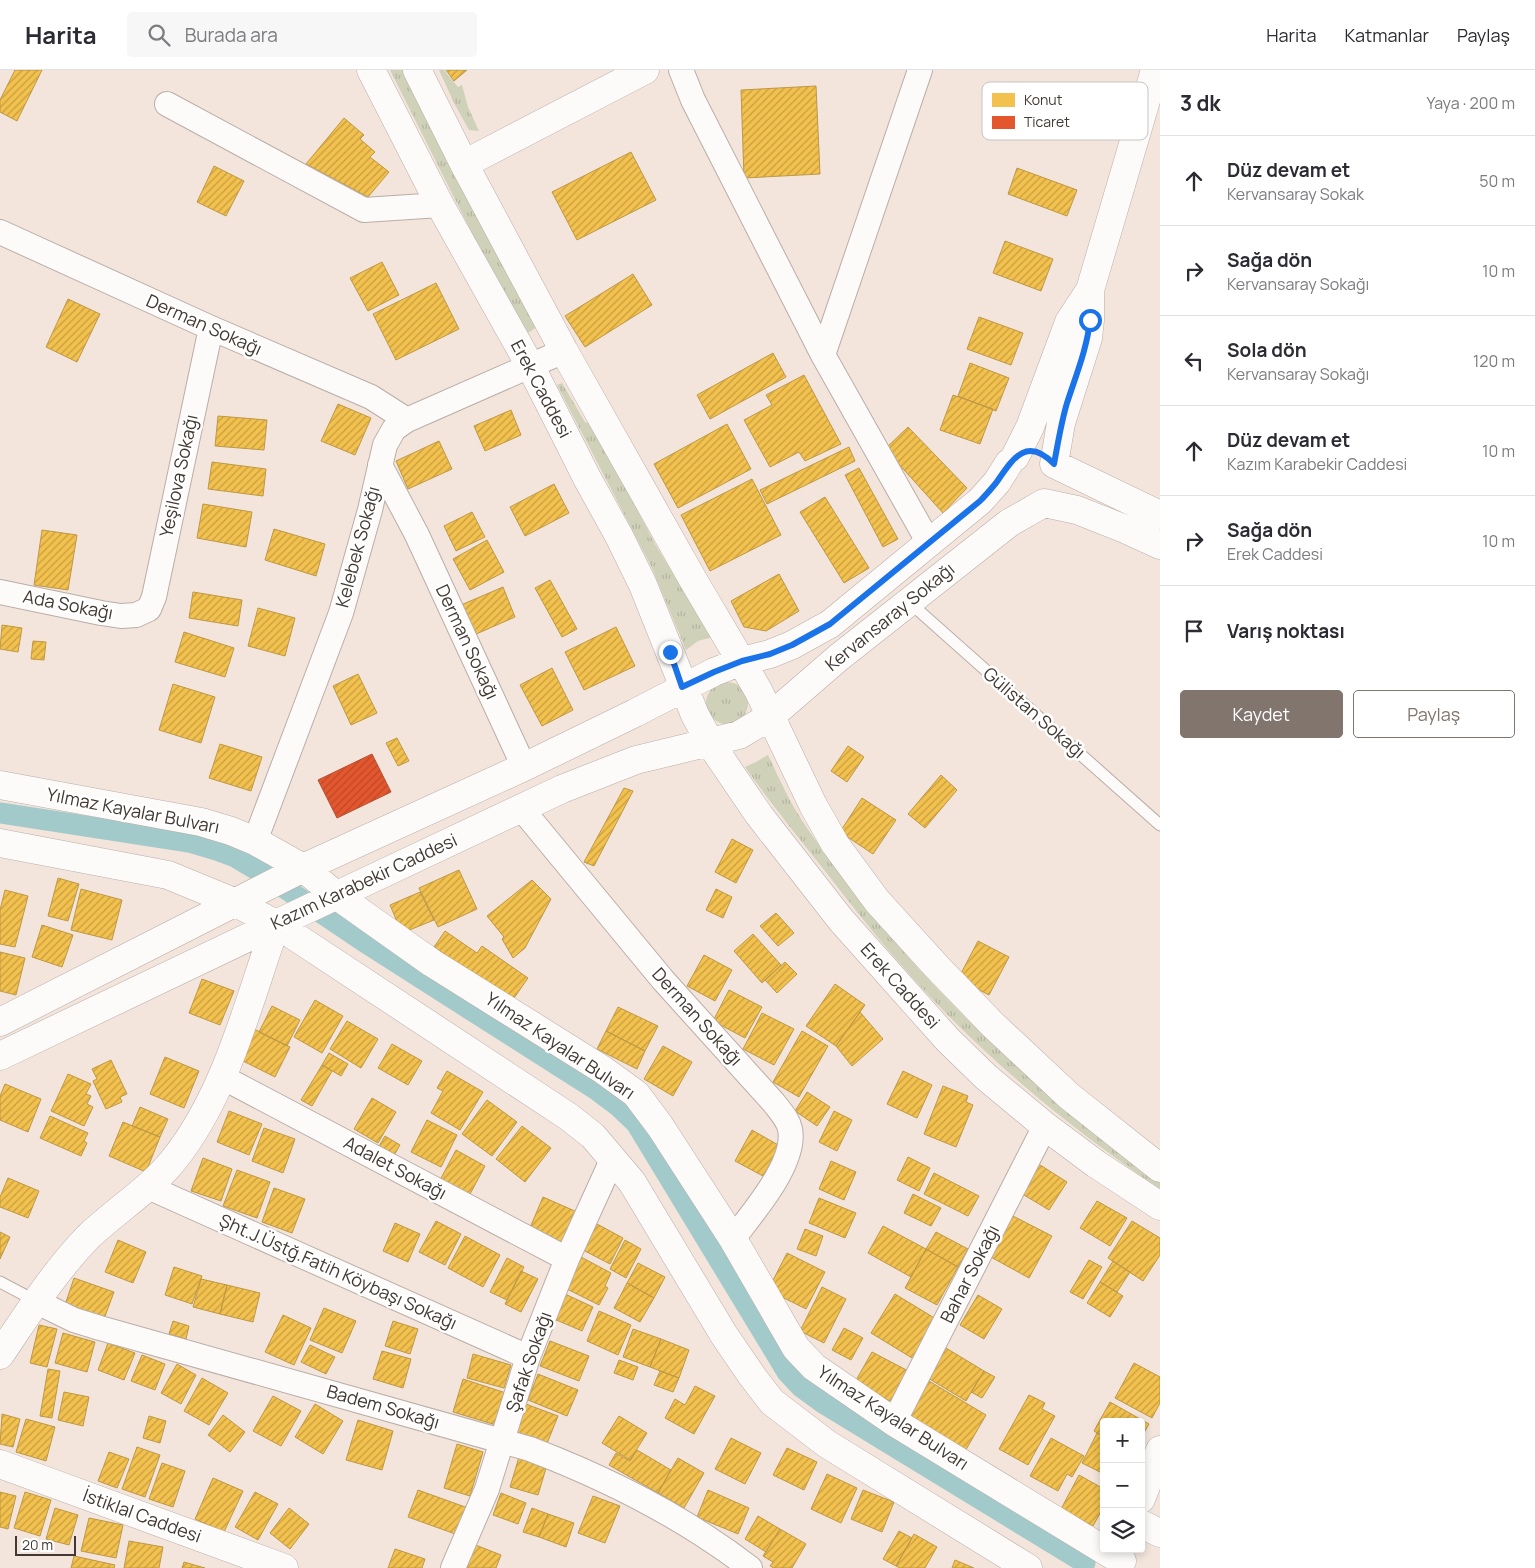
<!DOCTYPE html>
<html lang="tr">
<meta charset="utf-8">
<style>
:root{--surface:#fff;--page:#f7f7f7;--text:#2b2b33;--muted:#7c7c81;--line:#e1e1e2;--accent:#81756e}
body{margin:0;font-family:Manrope,sans-serif;background:var(--page);color:var(--text)}
.controls{position:absolute;right:15px;bottom:15px;display:grid;overflow:hidden;border-radius:5px;box-shadow:0 2px 8px #0003}
.controls button{width:45px;height:45px;display:grid;place-items:center;padding:0;border:0;border-bottom:1px solid var(--line);background:var(--surface);color:var(--text);font:25px sans-serif}
.scale{position:absolute;left:15px;bottom:12px;width:61px;box-sizing:border-box;padding-left:5px;border:2px solid #433933;border-top:0;font-size:14px;line-height:18px;white-space:nowrap;color:#433933;-webkit-text-stroke:4px #fff;paint-order:stroke}
.stop{position:absolute;width:15px;height:15px;margin:-11px;border:4px solid #1a73e8;border-radius:50%;background:#fff}
.stop.end{background:#1a73e8;border-color:#fff;box-shadow:0 1px 5px #0008}
.list{margin:0;padding:0;list-style:none}
h2{display:flex;justify-content:space-between;align-items:center;height:65px;margin:0;padding:0 20px;font-size:21px}
h2 small{font-size:16px;font-weight:400;color:var(--muted)}
.list li{display:grid;grid-template-columns:32px 1fr auto;gap:15px;align-items:center;box-sizing:border-box;height:90px;padding:0 20px;border-top:1px solid var(--line)}
.list b{display:block;font-size:19px;white-space:nowrap}
.list p{margin:0;font-size:16px;white-space:nowrap;color:var(--muted)}
.list em{font-size:16px;font-style:normal;color:var(--muted)}
.actions{display:flex;gap:10px;padding:15px 20px}
.actions a{flex:1;padding:11px 0;border:1px solid var(--accent);border-radius:5px;text-align:center;font-size:18px;color:var(--accent)}
.actions .main{background:var(--accent);color:#fff}
.icon{flex:none;width:28px;height:28px;fill:none;stroke:currentColor;stroke-width:2;stroke-linecap:round;stroke-linejoin:round}
.map{position:relative;flex:none;width:1160px;height:1498px;overflow:hidden}
header{display:flex;align-items:center;gap:30px;box-sizing:border-box;height:70px;padding:0 25px;background:var(--surface);border-bottom:1px solid var(--line)}
header strong{font-size:24px}
nav{display:flex;gap:28px;margin-inline-start:auto;font-size:18px}
.search{width:350px;height:45px;background:var(--page);display:flex;align-items:center;gap:12px;box-sizing:border-box;padding:0 18px;border-radius:5px;color:var(--muted);font-size:19px}
main{display:flex}
aside{flex:1;background:var(--surface)}
.map>svg:first-child{display:block}
</style>
<header>
<strong>Harita</strong>
<div class="search"><svg class="icon" aria-label="search" viewBox="0 0 24 24"><circle cx="10" cy="10" r="6"/><path d="M15 15l6 6"/></svg>Burada ara</div>
<nav><a>Harita</a><a>Katmanlar</a><a>Paylaş</a></nav>
</header>
<main>
<div class="map">
<svg width="1160" height="1498" viewBox="0 0 1160 1498">
<defs>
<pattern id="grass-tufts" width="24" height="20" patternUnits="userSpaceOnUse" patternTransform="scale(1.25)"><rect width="24" height="20" fill="#d0d1b9"/><path d="M3 7l-1-3M5 7V3M7 7l1-3M15 17l-1-3M17 17v-4M19 17l1-3" fill="none" stroke="#b4b4a0"/></pattern>
<pattern id="homes-hatch" width="6" height="6" patternUnits="userSpaceOnUse" patternTransform="scale(1.25)"><rect width="6" height="6" fill="#f2c14e"/><path d="M-1 1l2-2M0 6l6-6M5 7l2-2" fill="none" stroke="#c69e41"/></pattern>
<pattern id="shops-hatch" width="6" height="6" patternUnits="userSpaceOnUse" patternTransform="scale(1.25)"><rect width="6" height="6" fill="#e4572e"/><path d="M-1 1l2-2M0 6l6-6M5 7l2-2" fill="none" stroke="#ba4928"/></pattern>
</defs>
<rect width="100%" height="100%" fill="#f3e5dc"/>
<path fill="url(#grass-tufts)" d="M390,0H404L537,257L528,263L482,183Z
M439,0H444L458,17L462,15L468,37L479,61L469,60L454,33Z
M562,313L585,352L593,355L655,474L712,567L698,571L686,580L651,496L557,315Z
M706 633a21 21 0 1 1 42 0a21 21 0 1 1-42 0Z
M768,685C779,708 789,731 803,752C818,775 836,797 852,819C912,897 981,967 1056,1031C1090,1060 1123,1089 1160,1113V1119C1073,1060 991,993 920,916C885,878 853,837 821,796C795,763 769,731 745,697L756,692Z"/>
<path fill="url(#homes-hatch)" stroke="#be9846" d="M15,0H42L17,51L0,42V30Z
M446,0H467L454,11Z
M816,16L820,104L744,108L741,20Z
M344,48L364,65L360,69L375,82L370,87L389,102L368,127L306,94Z
M631,82L656,130L577,170L552,122Z
M214,96L244,111L226,146L197,132Z
M1017,98L1077,120L1067,146L1008,124Z
M1005,171L1053,189L1041,221L993,203Z
M382,192L399,225L368,241L350,208Z
M633,204L652,235L585,277L565,246Z
M436,213L459,259L396,290L373,244Z
M68,229L100,244L77,292L46,277Z
M979,247L1023,263L1011,295L967,279Z
M773,283L786,307L710,349L697,325Z
M970,293L1009,308L996,341L958,326Z
M804,305L841,374L805,391L799,382L770,397L744,350L772,335L766,325Z
M953,325L993,339L980,374L940,360Z
M338,334L371,348L355,385L321,371Z
M511,340L521,365L485,381L474,356Z
M218,346L267,350L264,380L215,376Z
M727,354L751,399L678,438L654,394Z
M908,357L967,418L943,443L885,379Z
M439,371L452,399L408,419L396,391Z
M849,377L855,391L767,434L760,420Z
M212,392L266,399L263,426L208,419Z
M859,398L898,469L883,477L845,405Z
M752,409L781,465L710,501L681,445Z
M554,414L569,443L525,466L510,437Z
M825,427L869,498L844,513L800,442Z
M203,434L252,442L246,477L197,468Z
M472,442L485,467L456,481L444,456Z
M274,459L325,474L316,506L265,490Z
M42,460L77,465L68,520L34,515Z
M487,470L504,502L470,520L453,489Z
M779,504L799,541L766,561L744,557L731,531Z
M550,510L577,559L562,567L535,518Z
M503,517L515,547L474,565L461,535Z
M193,522L242,530L238,556L189,548Z
M258,538L295,548L285,586L248,576Z
M2,555L22,558L18,582L0,579Z
M616,557L635,596L584,620L565,582Z
M184,562L234,578L225,607L175,592Z
M33,571L46,572L44,590L31,589Z
M552,598L573,640L542,656L520,615Z
M358,604L377,643L351,655L333,616Z
M173,614L215,627L201,673L159,660Z
M397,668L409,691L398,696L386,673Z
M220,674L262,687L251,721L209,708Z
M848,676L864,687L847,712L831,701Z
M941,705L957,720L925,758L908,744Z
M624,718L633,721L594,796L584,792Z
M862,728L896,750L873,784L840,762Z
M732,769L753,780L736,813L715,802Z
M459,800L477,839L438,857L419,818Z
M58,808L79,814L68,851L48,846Z
M532,810L551,829L525,878L513,888L502,869L504,867L487,846Z
M81,819L122,830L112,870L71,860Z
M716,819L732,827L723,848L706,840Z
M5,820L28,826L15,877L0,874V840Z
M420,822L434,850L402,863L390,835Z
M776,843L794,863L778,876L760,856Z
M42,855L73,865L62,897L32,887Z
M445,861L477,883L482,876L528,908L512,931L434,877Z
M753,864L781,895L762,913L734,881Z
M978,871L1009,887L989,925L958,909Z
M0,882L25,888L16,925L0,921Z
M704,885L732,900L715,931L687,916Z
M785,892L797,904L777,923L765,910Z
M202,909L234,921L220,955L189,943Z
M835,914L865,935L836,976L806,956Z
M729,920L762,937L745,968L713,951Z
M315,930L343,946L322,983L294,967Z
M272,936L300,950L287,976L259,962Z
M618,937L658,956L645,981L606,961Z
M860,942L883,969L852,996L836,976Z
M762,943L794,959L774,995L743,979Z
M347,951L378,969L361,998L330,979Z
M254,959L290,977L275,1007L239,989Z
M606,961L645,981L637,999L597,979Z
M802,961L828,976L799,1027L773,1012Z
M392,974L422,991L408,1015L378,998Z
M663,976L692,992L673,1026L644,1009Z
M329,983L348,994L341,1006L322,995Z
M165,987L199,1001L184,1038L150,1024Z
M111,990L127,1024L120,1027L122,1032L106,1039L93,1011L97,1009L92,999Z
M322,995L332,1001L312,1036L301,1030Z
M447,1001L483,1022L460,1060L431,1043L443,1021L437,1018Z
M903,1001L932,1015L917,1048L887,1034Z
M68,1004L91,1014L86,1024L91,1026L87,1034L93,1037L84,1056L51,1041Z
M5,1014L41,1029L28,1062L0,1050V1026Z
M943,1016L968,1026L966,1032L973,1035L956,1077L924,1064Z
M807,1022L830,1037L817,1056L795,1041Z
M372,1028L396,1042L378,1073L354,1059Z
M487,1030L517,1052L492,1086L462,1064Z
M140,1037L168,1049L160,1067L132,1056Z
M229,1041L262,1054L249,1085L217,1072Z
M834,1041L852,1050L837,1081L819,1072Z
M50,1046L88,1063L84,1071L87,1073L81,1086L40,1068Z
M427,1050L457,1065L441,1097L411,1082Z
M123,1052L160,1067L146,1102L109,1086Z
M522,1056L551,1078L525,1112L496,1089Z
M264,1058L295,1069L283,1103L252,1091Z
M752,1060L780,1076L763,1106L735,1091Z
M385,1066L400,1075L393,1087L378,1078Z
M456,1080L485,1096L469,1126L440,1110Z
M908,1087L930,1098L919,1121L897,1110Z
M203,1088L232,1099L221,1131L191,1121Z
M831,1091L856,1102L844,1130L819,1119Z
M1037,1093L1067,1112L1049,1140L1019,1122Z
M237,1100L270,1112L257,1148L223,1136Z
M934,1103L979,1126L968,1146L924,1124Z
M8,1108L39,1121L28,1148L0,1137V1127Z
M274,1118L305,1129L292,1163L262,1152Z
M913,1124L941,1138L931,1156L904,1143Z
M543,1127L577,1142L563,1175L529,1160Z
M819,1128L856,1143L845,1168L809,1153Z
M1097,1131L1127,1148L1110,1176L1080,1158Z
M1011,1145L1052,1166L1029,1208L989,1186Z
M436,1151L461,1164L445,1195L419,1182Z
M1132,1151L1160,1168V1185L1143,1211L1108,1188Z
M395,1153L420,1164L408,1192L383,1181Z
M597,1154L623,1168L610,1194L583,1180Z
M883,1156L926,1179L911,1207L868,1183Z
M805,1159L823,1166L816,1186L797,1179Z
M0,1162L10,1167L0,1189Z
M936,1162L968,1179L958,1197L926,1179Z
M465,1166L500,1185L483,1217L448,1198Z
M118,1170L146,1182L133,1213L105,1202Z
M625,1170L641,1179L626,1208L610,1199Z
M926,1179L958,1197L937,1235L905,1218Z
M787,1183L825,1202L806,1239L768,1220Z
M581,1187L611,1203L605,1216L608,1218L599,1235L565,1218Z
M507,1188L524,1197L507,1230L490,1222Z
M1089,1190L1102,1197L1083,1229L1070,1222Z
M1113,1191L1130,1202L1117,1222L1100,1212Z
M638,1193L665,1207L654,1228L627,1213Z
M174,1197L202,1206L192,1234L165,1225Z
M521,1201L538,1209L521,1242L505,1234Z
M74,1208L114,1222L104,1249L65,1235Z
M201,1209L227,1215L220,1244L193,1237Z
M1100,1212L1123,1226L1110,1247L1087,1233Z
M627,1213L654,1228L640,1252L614,1238Z
M227,1215L260,1223L253,1252L220,1244Z
M822,1217L846,1229L824,1273L800,1261Z
M565,1224L593,1237L582,1261L554,1249Z
M895,1224L941,1252L917,1291L871,1263Z
M978,1225L1002,1239L984,1269L960,1255Z
M324,1238L356,1251L342,1283L310,1270Z
M599,1241L631,1255L618,1285L587,1271Z
M283,1245L311,1258L294,1295L265,1282Z
M173,1251L189,1256L186,1269L169,1264Z
M393,1251L418,1259L410,1284L385,1276Z
M39,1255L57,1259L47,1297L30,1293Z
M844,1258L863,1268L851,1290L832,1280Z
M633,1259L661,1269L650,1297L623,1287Z
M63,1263L95,1272L87,1302L55,1293Z
M661,1269L689,1280L679,1308L650,1297Z
M550,1271L589,1286L579,1311L540,1296Z
M108,1273L135,1283L124,1310L98,1300Z
M310,1275L335,1287L326,1304L301,1292Z
M946,1278L984,1301L966,1331L928,1308Z
M382,1281L411,1289L403,1318L373,1309Z
M872,1282L914,1304L897,1335L855,1312Z
M473,1284L511,1295L504,1318L467,1308Z
M142,1285L165,1294L155,1320L131,1311Z
M619,1290L638,1297L633,1310L614,1303Z
M1134,1293L1160,1307V1333L1152,1348L1115,1328Z
M177,1294L196,1305L181,1334L161,1323Z
M48,1299L60,1301L52,1348L40,1346Z
M660,1301L679,1308L673,1322L654,1315Z
M984,1301L995,1307L982,1328L971,1322Z
M538,1304L578,1320L567,1346L528,1330Z
M202,1308L228,1323L209,1355L184,1341Z
M463,1309L506,1323L496,1355L453,1342Z
M929,1311L986,1345L964,1383L906,1349Z
M695,1316L715,1326L694,1364L665,1348L675,1329L685,1335Z
M64,1322L89,1327L83,1356L58,1350Z
M1029,1325L1045,1333L1042,1339L1055,1346L1028,1395L999,1379Z
M273,1326L301,1341L281,1376L253,1361Z
M1110,1332L1149,1354L1141,1368V1352H1104V1367L1094,1361Z
M315,1334L343,1351L323,1384L295,1367Z
M526,1334L558,1346L546,1376L514,1364Z
M2,1344L20,1349L13,1377L0,1374Z
M223,1345L245,1362L230,1382L208,1365Z
M149,1346L166,1351L160,1373L143,1368Z
M619,1346L647,1363L630,1390L602,1373Z
M26,1349L55,1357L46,1391L16,1382Z
M358,1350L393,1361L382,1400L346,1390Z
M1097,1363L1104,1367V1404L1082,1393Z
M731,1368L761,1383L745,1414L715,1399Z
M1051,1368L1084,1386L1072,1407L1067,1404L1058,1421L1030,1406Z
M457,1374L483,1382L470,1426L444,1418Z
M137,1377L160,1385L145,1427L122,1419Z
M787,1378L817,1392L804,1420L773,1405Z
M637,1380L671,1400L658,1423L609,1395L616,1383L630,1391Z
M109,1382L129,1389L117,1418L98,1411Z
M519,1387L547,1395L538,1425L510,1417Z
M678,1388L704,1403L684,1438L658,1423Z
M162,1393L185,1401L173,1437L149,1429Z
M827,1404L857,1418L841,1453L811,1439Z
M1079,1405L1104,1419V1436L1093,1456L1061,1439Z
M213,1408L243,1421L224,1462L195,1449Z
M418,1420L468,1438L458,1465L408,1447Z
M708,1420L749,1438L738,1464L697,1447Z
M863,1420L894,1432L882,1462L851,1449Z
M0,1422L16,1426L8,1459L0,1457Z
M25,1422L51,1430L40,1466L14,1458Z
M255,1422L278,1434L258,1470L235,1457Z
M501,1423L526,1433L518,1454L493,1445Z
M593,1426L620,1436L605,1473L578,1463Z
M55,1438L78,1445L69,1475L46,1469Z
M289,1438L309,1454L290,1479L270,1463Z
M532,1438L548,1444L539,1467L523,1462Z
M548,1444L574,1453L566,1477L539,1467Z
M758,1446L780,1459L766,1482L745,1469Z
M89,1448L123,1455L116,1488L81,1481Z
M780,1459L806,1474L792,1498H774L770,1496L773,1492L763,1486Z
M899,1461L912,1468L896,1496L883,1489Z
M914,1464L937,1477L925,1498H900L896,1496Z
M129,1471L163,1477L159,1498H124Z
M473,1474L501,1485L496,1498H464Z
M395,1479L425,1489L422,1498H388Z
M74,1486L115,1495L114,1498H71Z
M955,1490L974,1498H952Z
M184,1492L205,1498H182Z"/>
<path fill="url(#shops-hatch)" stroke="#b44e30" d="M372,684L391,722L337,748L318,710Z"/>
<g fill="none" stroke-linecap="round" stroke-linejoin="round">
<path stroke="#a3caca" stroke-width="21" d="M0,743L189,772L216,780L235,787L262,803L369,875L598,1021L618,1036L636,1053L787,1302L801,1317L823,1333L1085,1493"/>
<defs>
<path id="lane" d="M909,532L1160,755
M0,1212L36,1231"/>
<path id="street" d="M681,0L693,30L823,285L929,473
M167,34L364,140L440,135
M0,162L211,258L371,327L407,350
M823,285L920,0
M380,395L417,465L524,697
M0,522L101,543L121,546L136,545L149,539L154,527L211,258
M521,738L663,910L774,1033C780,1041 788,1049 790,1059C797,1093 752,1143 733,1169
M255,771L341,543L370,440L385,375L394,359L407,350L564,281
M222,1007L567,1189
M148,1117L528,1287
M37,1232L74,1250L100,1258L530,1379C606,1408 685,1448 750,1498
M894,1352L1045,1056
M453,1498L487,1419L528,1287L567,1189L613,1088"/>
<path id="secondary" d="M371,0L440,135L533,301L587,408L619,466L643,515L695,645L712,676L759,745L841,850L947,969L986,1007L1045,1056L1096,1094L1160,1136
M417,0L464,94L564,281L692,508L758,620L813,735L835,774L877,831L936,896L992,954L1069,1026L1160,1098
M464,94L645,0
M1090,220V250L1088,268L1061,353L1054,394L1160,445
M1015,387L1030,357L1069,252L1090,220L1155,0
M0,715L201,752L231,761L255,771L303,798L336,825L432,893L603,1000L636,1024L660,1056L733,1169L796,1278L814,1297L894,1352L1122,1491
M0,773L168,805L236,833L276,854L569,1047L593,1066L632,1112L724,1265L752,1306L772,1332L827,1374L1028,1498
M0,952L303,798L524,697L635,643L714,602L742,591L770,584L792,575L830,554L980,431L997,412L1009,393
M0,986L276,854L562,719L636,690L739,665L771,646L838,588L1009,453L1044,433L1077,440L1125,459L1160,475
M0,1285C27,1245 54,1202 88,1167C115,1141 148,1121 172,1092C226,1026 248,933 276,854
M0,1394L284,1498
M1141,1429L1160,1380
M1141,1454L1160,1463"/>
</defs>
<use href="#lane" stroke="#b9aea7" stroke-width="13"/>
<use href="#street" stroke="#b9aea7" stroke-width="26"/>
<use href="#secondary" stroke="#b9aea7" stroke-width="29"/>
<use href="#lane" stroke="#fdfbfa" stroke-width="11"/>
<use href="#street" stroke="#fdfbfa" stroke-width="24"/>
<use href="#secondary" stroke="#fdfbfa" stroke-width="28"/>
</g>
<g fill="none" stroke-linecap="round" stroke-linejoin="round">
<path stroke="#1a73e8" stroke-width="6" d="M670,582L682,617L714,602L742,591L770,584L792,575L830,554L980,431C986,425 991,419 996,413C1012,390 1026,365 1054,394C1058,373 1061,353 1067,333C1076,305 1087,279 1090,250"/>
</g>
<g text-anchor="middle" stroke-width="5" stroke-linejoin="round" paint-order="stroke">
<g font-size="18" fill="#433933" stroke="#fff">
<text transform="translate(204 255) rotate(24)" y="6">Derman Sokağı</text>
<text transform="translate(541 319) rotate(62)" y="6">Erek Caddesi</text>
<text transform="translate(179 406) rotate(-78)" y="6">Yeşilova Sokağı</text>
<text transform="translate(358 477) rotate(-75)" y="6">Kelebek Sokağı</text>
<text transform="translate(68 535) rotate(11)" y="6">Ada Sokağı</text>
<text transform="translate(890 547) rotate(-39)" y="6">Kervansaray Sokağı</text>
<text transform="translate(467 572) rotate(65)" y="6">Derman Sokağı</text>
<text transform="translate(1034 643) rotate(41)" y="6">Gülistan Sokağı</text>
<text transform="translate(133 741) rotate(11)" y="6">Yılmaz Kayalar Bulvarı</text>
<text transform="translate(364 812) rotate(-25)" y="6">Kazım Karabekir Caddesi</text>
<text transform="translate(900 916) rotate(48)" y="6">Erek Caddesi</text>
<text transform="translate(697 947) rotate(48)" y="6">Derman Sokağı</text>
<text transform="translate(560 976) rotate(34)" y="6">Yılmaz Kayalar Bulvarı</text>
<text transform="translate(395 1098) rotate(28)" y="6">Adalet Sokağı</text>
<text transform="translate(338 1202) rotate(24)" y="6">Şht.J.Üstğ.Fatih Köybaşı Sokağı</text>
<text transform="translate(970 1204) rotate(-63)" y="6">Bahar Sokağı</text>
<text transform="translate(529 1292) rotate(-71)" y="6">Şafak Sokağı</text>
<text transform="translate(383 1337) rotate(16)" y="6">Badem Sokağı</text>
<text transform="translate(893 1348) rotate(33)" y="6">Yılmaz Kayalar Bulvarı</text>
<text transform="translate(142 1446) rotate(20)" y="6">İstiklal Caddesi</text>
</g>
</g>
<rect x="982" y="12" width="166" height="58" rx="8" fill="#fff" stroke="#c7c4c2" stroke-width="1"/>
<rect x="992" y="23" width="23" height="14" fill="#f2c14e"/>
<rect x="992" y="46" width="23" height="13" fill="#e4572e"/>
<g font-size="14" fill="#433933">
<text x="1024" y="35">Konut</text>
<text x="1024" y="57">Ticaret</text>
</g>
</svg>
<div class="controls">
<button>+</button>
<button>−</button>
<button><svg class="icon" aria-label="layers" viewBox="0 0 24 24"><path d="M12 4l9 5-9 5-9-5zM3 14l9 5 9-5"/></svg></button>
</div>
<div class="scale">20 m</div>
<div class="stop" style="left:1090px;top:250px"></div>
<div class="stop end" style="left:670px;top:582px"></div>
</div>
<aside>
<h2>3 dk<small>Yaya · 200 m</small></h2>
<ul class="list">
<li><svg class="icon" aria-label="ahead" viewBox="0 0 24 24"><path d="M12 20V5M6 11l6-6 6 6"/></svg><div><b>Düz devam et</b><p>Kervansaray Sokak</p></div><em>50 m</em></li>
<li><svg class="icon" aria-label="right" viewBox="0 0 24 24"><path d="M7 20v-9h11M14 6l5 5-5 5"/></svg><div><b>Sağa dön</b><p>Kervansaray Sokağı</p></div><em>10 m</em></li>
<li><svg class="icon" aria-label="left" viewBox="0 0 24 24"><path d="M17 20v-9H6M10 6l-5 5 5 5"/></svg><div><b>Sola dön</b><p>Kervansaray Sokağı</p></div><em>120 m</em></li>
<li><svg class="icon" aria-label="ahead" viewBox="0 0 24 24"><path d="M12 20V5M6 11l6-6 6 6"/></svg><div><b>Düz devam et</b><p>Kazım Karabekir Caddesi</p></div><em>10 m</em></li>
<li><svg class="icon" aria-label="right" viewBox="0 0 24 24"><path d="M7 20v-9h11M14 6l5 5-5 5"/></svg><div><b>Sağa dön</b><p>Erek Caddesi</p></div><em>10 m</em></li>
<li><svg class="icon" aria-label="arrive" viewBox="0 0 24 24"><path d="M6 21V4h12l-3 4 3 4H6"/></svg><div><b>Varış noktası</b></div></li>
</ul>
<div class="actions"><a class="main">Kaydet</a><a>Paylaş</a></div>
</aside>
</main>
